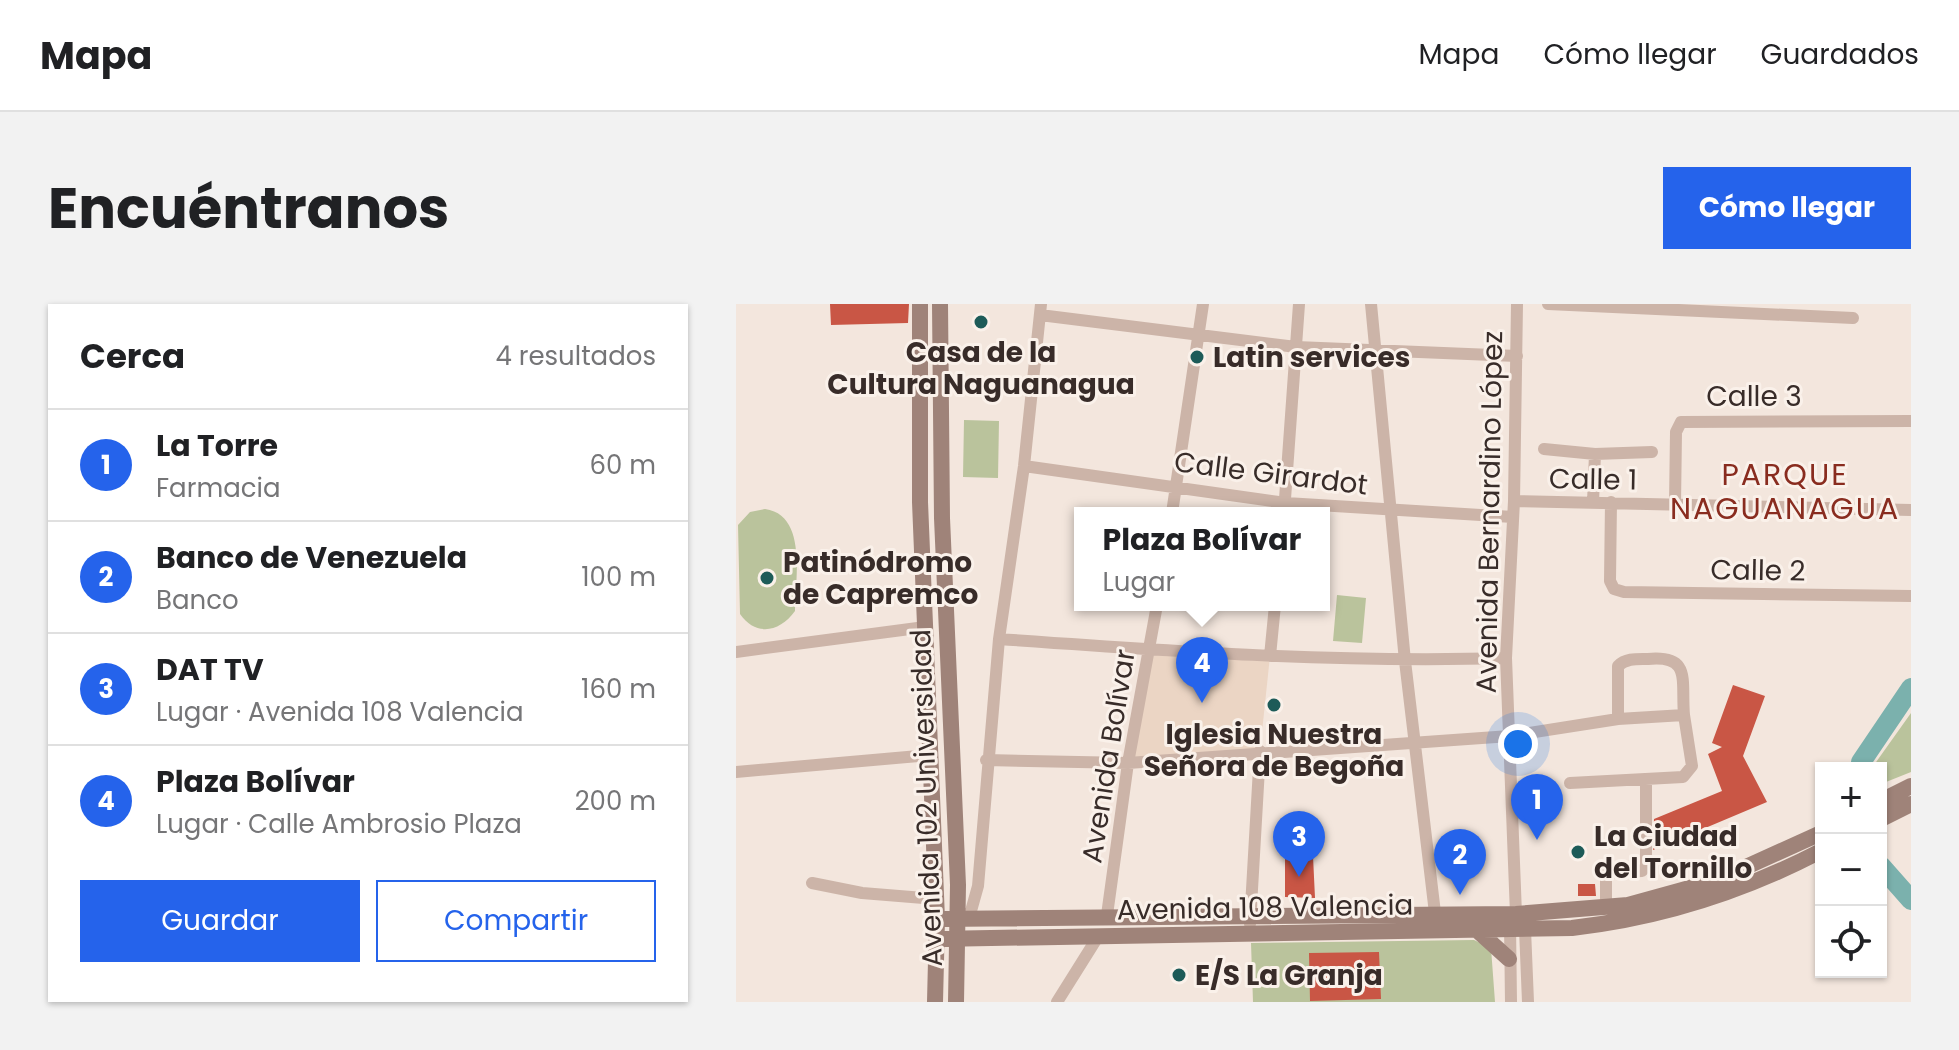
<!DOCTYPE html>
<html lang="es">
<meta charset="utf-8">
<style>
:root{--surface:#fff;--page:#f2f2f2;--text:#202124;--muted:#757577;--line:#e0e0e0;--accent:#2563eb}
body{margin:0;font-family:Poppins,sans-serif;background:var(--page);color:var(--text)}
.controls{position:absolute;right:24px;bottom:24px;display:grid;overflow:hidden;border-radius:0px;box-shadow:0 2px 6px #0004}
.controls button{width:72px;height:72px;display:grid;place-items:center;padding:0;border:0;border-bottom:2px solid var(--line);background:var(--surface);color:var(--text);font:40px sans-serif}
.you{position:absolute;left:782px;top:440px;width:28px;height:28px;margin:-20px;border:6px solid #fff;border-radius:50%;background:#1a73e8;box-shadow:0 0 0 12px #1a73e833}
.badge{display:grid;place-items:center;width:52px;height:52px;border-radius:50%;background:var(--accent);color:#fff;font-size:26px;font-weight:700}
.pin{position:absolute;translate:-50% -66px;filter:drop-shadow(0 2px 4px #0008)}
.pin::after{content:'';position:absolute;top:42px;width:28px;height:24px;background:inherit;clip-path:polygon(0 0,100% 0,50% 100%)}
.popup{position:absolute;left:338px;top:203px;width:256px;height:104px;box-sizing:border-box;display:grid;place-content:center;border-radius:0px;background:var(--surface);filter:drop-shadow(0 2px 6px #0005);font-size:26px;white-space:nowrap;color:var(--muted)}
.popup b{font-size:30px;color:var(--text)}
.popup::after{content:'';position:absolute;left:50%;top:100%;margin-left:-16px;border:16px solid transparent;border-top-color:var(--surface)}
.list{margin:0;padding:0;list-style:none}
h2{display:flex;justify-content:space-between;align-items:center;height:104px;margin:0;padding:0 32px;font-size:34px}
h2 small{font-size:26px;font-weight:400;color:var(--muted)}
.list li{display:grid;grid-template-columns:52px 1fr auto;gap:24px;align-items:center;box-sizing:border-box;height:112px;padding:0 32px;border-top:2px solid var(--line)}
.list b{display:block;font-size:30px;white-space:nowrap}
.list p{margin:0;font-size:26px;white-space:nowrap;color:var(--muted)}
.list em{font-size:26px;font-style:normal;color:var(--muted)}
.actions{display:flex;gap:16px;padding:24px 32px}
.actions a{flex:1;padding:18px 0;border:2px solid var(--accent);border-radius:0px;text-align:center;font-size:28px;color:var(--accent)}
.actions .main{background:var(--accent);color:#fff}
.icon{flex:none;width:44px;height:44px;fill:none;stroke:currentColor;stroke-width:2;stroke-linecap:round;stroke-linejoin:round}
.map{position:relative;flex:none;width:1175px;height:698px;overflow:hidden;border-radius:0px}
header{display:flex;align-items:center;gap:48px;box-sizing:border-box;height:112px;padding:0 40px;background:var(--surface);border-bottom:2px solid var(--line)}
header strong{font-size:38px}
nav{display:flex;gap:44px;margin-inline-start:auto;font-size:28px}
.intro{display:flex;align-items:center;justify-content:space-between;box-sizing:border-box;height:192px;padding:0 48px}
h1{margin:0;font-size:56px}
.button{padding:20px 36px;border-radius:0px;background:var(--accent);color:#fff;font-size:28px;font-weight:700}
main{display:flex;gap:48px;padding:0 48px}
aside{flex:1;background:var(--surface);border-radius:0px;box-shadow:0 2px 6px #0004}
.map>svg:first-child{display:block}
</style>
<header>
<strong>Mapa</strong>
<nav><a>Mapa</a><a>Cómo llegar</a><a>Guardados</a></nav>
</header>
<div class="intro"><h1>Encuéntranos</h1><a class="button">Cómo llegar</a></div>
<main>
<aside>
<h2>Cerca<small>4 resultados</small></h2>
<ul class="list">
<li><span class="badge">1</span><div><b>La Torre</b><p>Farmacia</p></div><em>60 m</em></li>
<li><span class="badge">2</span><div><b>Banco de Venezuela</b><p>Banco</p></div><em>100 m</em></li>
<li><span class="badge">3</span><div><b>DAT TV</b><p>Lugar · Avenida 108 Valencia</p></div><em>160 m</em></li>
<li><span class="badge">4</span><div><b>Plaza Bolívar</b><p>Lugar · Calle Ambrosio Plaza</p></div><em>200 m</em></li>
</ul>
<div class="actions"><a class="main">Guardar</a><a>Compartir</a></div>
</aside>
<div class="map">
<svg width="1175" height="698" viewBox="0 0 1175 698">
<rect width="100%" height="100%" fill="#f3e6dd"/>
<path fill="#bac39c" d="M228,116L263,117L262,174L227,173Z
M29,205C72,211 59,276 59,307C44,328 20,333 4,310L2,221L14,208Z
M601,291L630,294L626,339L597,337Z
M1175,409V468L1145,480V464L1138,461Z
M738,636L755,644L759,698H517L515,639Z"/>
<path fill="#ebd5c4" d="M414,346L534,352L524,447L392,459Z"/>
<g fill="none" stroke-linecap="round" stroke-linejoin="round">
<path stroke="#7bb1ad" stroke-width="20" d="M1126,464L1125,458L1175,384
M1145,562L1175,596"/>
</g>
<path fill="#c95645" d="M94,0H173L172,19L95,21Z
M997,381L1029,392L1007,452L1031,498L917,546L918,515L986,487L972,450L986,443L976,439Z
M577,552L579,594L549,593V553Z
M842,580H859L860,592H842Z
M643,648L645,695L574,697L573,649Z"/>
<g fill="none" stroke-linecap="round" stroke-linejoin="round">
<path stroke="#ccb4a8" stroke-width="12" d="M635,0L669,357L699,609
M781,0L778,197L770,354L780,610L789,625L792,698
M812,0L1117,14
M304,11L560,43L781,52
M808,145L859,150L916,148
M288,162L550,199L777,213
M778,197L1175,206
M857,198L859,150
M875,198L874,277L878,285L888,288L1175,292
M939,201L940,128L945,118L1175,117
M436,209L467,0
M548,209L563,0
M263,335C432,347 601,359 770,354
M0,348L189,323
M534,352L539,301
M882,415V362C890,354 901,355 912,355C956,351 945,376 948,411
M250,456L392,459L774,432L882,415L948,411L956,462L947,473L834,479
M0,468L194,451
M76,579L126,589L200,595
M870,603V569L906,567L910,562V476
M371,611L392,459L421,301
M223,616L235,607L242,582L263,335L288,162L305,0
M514,620L524,447
M774,620L775,698
M321,698L363,631"/>
<path stroke="#9f8379" stroke-width="16" d="M184,0V198L201,615L199,698
M204,0L206,214L222,581L220,698
M1145,497L1175,482
M1145,515L1175,500
M201,615L780,610L892,601L979,577L1085,529
M742,627L773,655
M201,635L836,624C925,614 1006,588 1085,547"/>
</g>
<g fill="#1d5b58" stroke="#faf1ea" stroke-width="3">
<circle cx="245" cy="18" r="8"/>
<circle cx="461" cy="53" r="8"/>
<circle cx="31" cy="274" r="8"/>
<circle cx="538" cy="401" r="8"/>
<circle cx="842" cy="548" r="8"/>
<circle cx="443" cy="671" r="8"/>
</g>
<g text-anchor="middle" stroke-width="6" stroke-linejoin="round" paint-order="stroke">
<g font-size="28" font-weight="bold" fill="#382c29" stroke="#faf1ea" text-anchor="start">
<text x="245" y="58" text-anchor="middle">Casa de la<tspan x="245" dy="32">Cultura Naguanagua</tspan></text>
<text x="477" y="63">Latin services</text>
<text x="47" y="268">Patinódromo<tspan x="47" dy="32">de Capremco</tspan></text>
<text x="538" y="440" text-anchor="middle">Iglesia Nuestra<tspan x="538" dy="32">Señora de Begoña</tspan></text>
<text x="858" y="542">La Ciudad<tspan x="858" dy="32">del Tornillo</tspan></text>
<text x="459" y="681">E/S La Granja</text>
</g>
<g font-size="28" fill="#382c29" stroke="#faf1ea">
<text x="1018" y="102">Calle 3</text>
<text transform="translate(535 169) rotate(7)" y="10">Calle Girardot</text>
<text transform="translate(857 175) rotate(1)" y="10">Calle 1</text>
<text transform="translate(753 208) rotate(-89)" y="10">Avenida Bernardino López</text>
<text transform="translate(1022 266) rotate(1)" y="10">Calle 2</text>
<text transform="translate(372 452) rotate(-81)" y="10">Avenida Bolívar</text>
<text transform="translate(190 494) rotate(-92)" y="10">Avenida 102 Universidad</text>
<text transform="translate(529 603) rotate(-1)" y="10">Avenida 108 Valencia</text>
</g>
<g font-size="30" letter-spacing="2" fill="#892c1f" stroke="#faf1ea">
<text x="1049" y="181">PARQUE<tspan x="1049" dy="34">NAGUANAGUA</tspan></text>
</g>
</g>
</svg>
<div class="controls">
<button>+</button>
<button>−</button>
<button><svg class="icon" aria-label="locate" viewBox="0 0 24 24"><circle cx="12" cy="12" r="6"/><path d="M12 2v4M12 18v4M2 12h4M18 12h4"/></svg></button>
</div>
<div class="you"></div>
<div class="pin badge" style="left:801px;top:536px">1</div>
<div class="pin badge" style="left:724px;top:591px">2</div>
<div class="pin badge" style="left:563px;top:573px">3</div>
<div class="pin badge" style="left:466px;top:399px">4</div>
<div class="popup"><b>Plaza Bolívar</b>Lugar</div>
</div>
</main>
